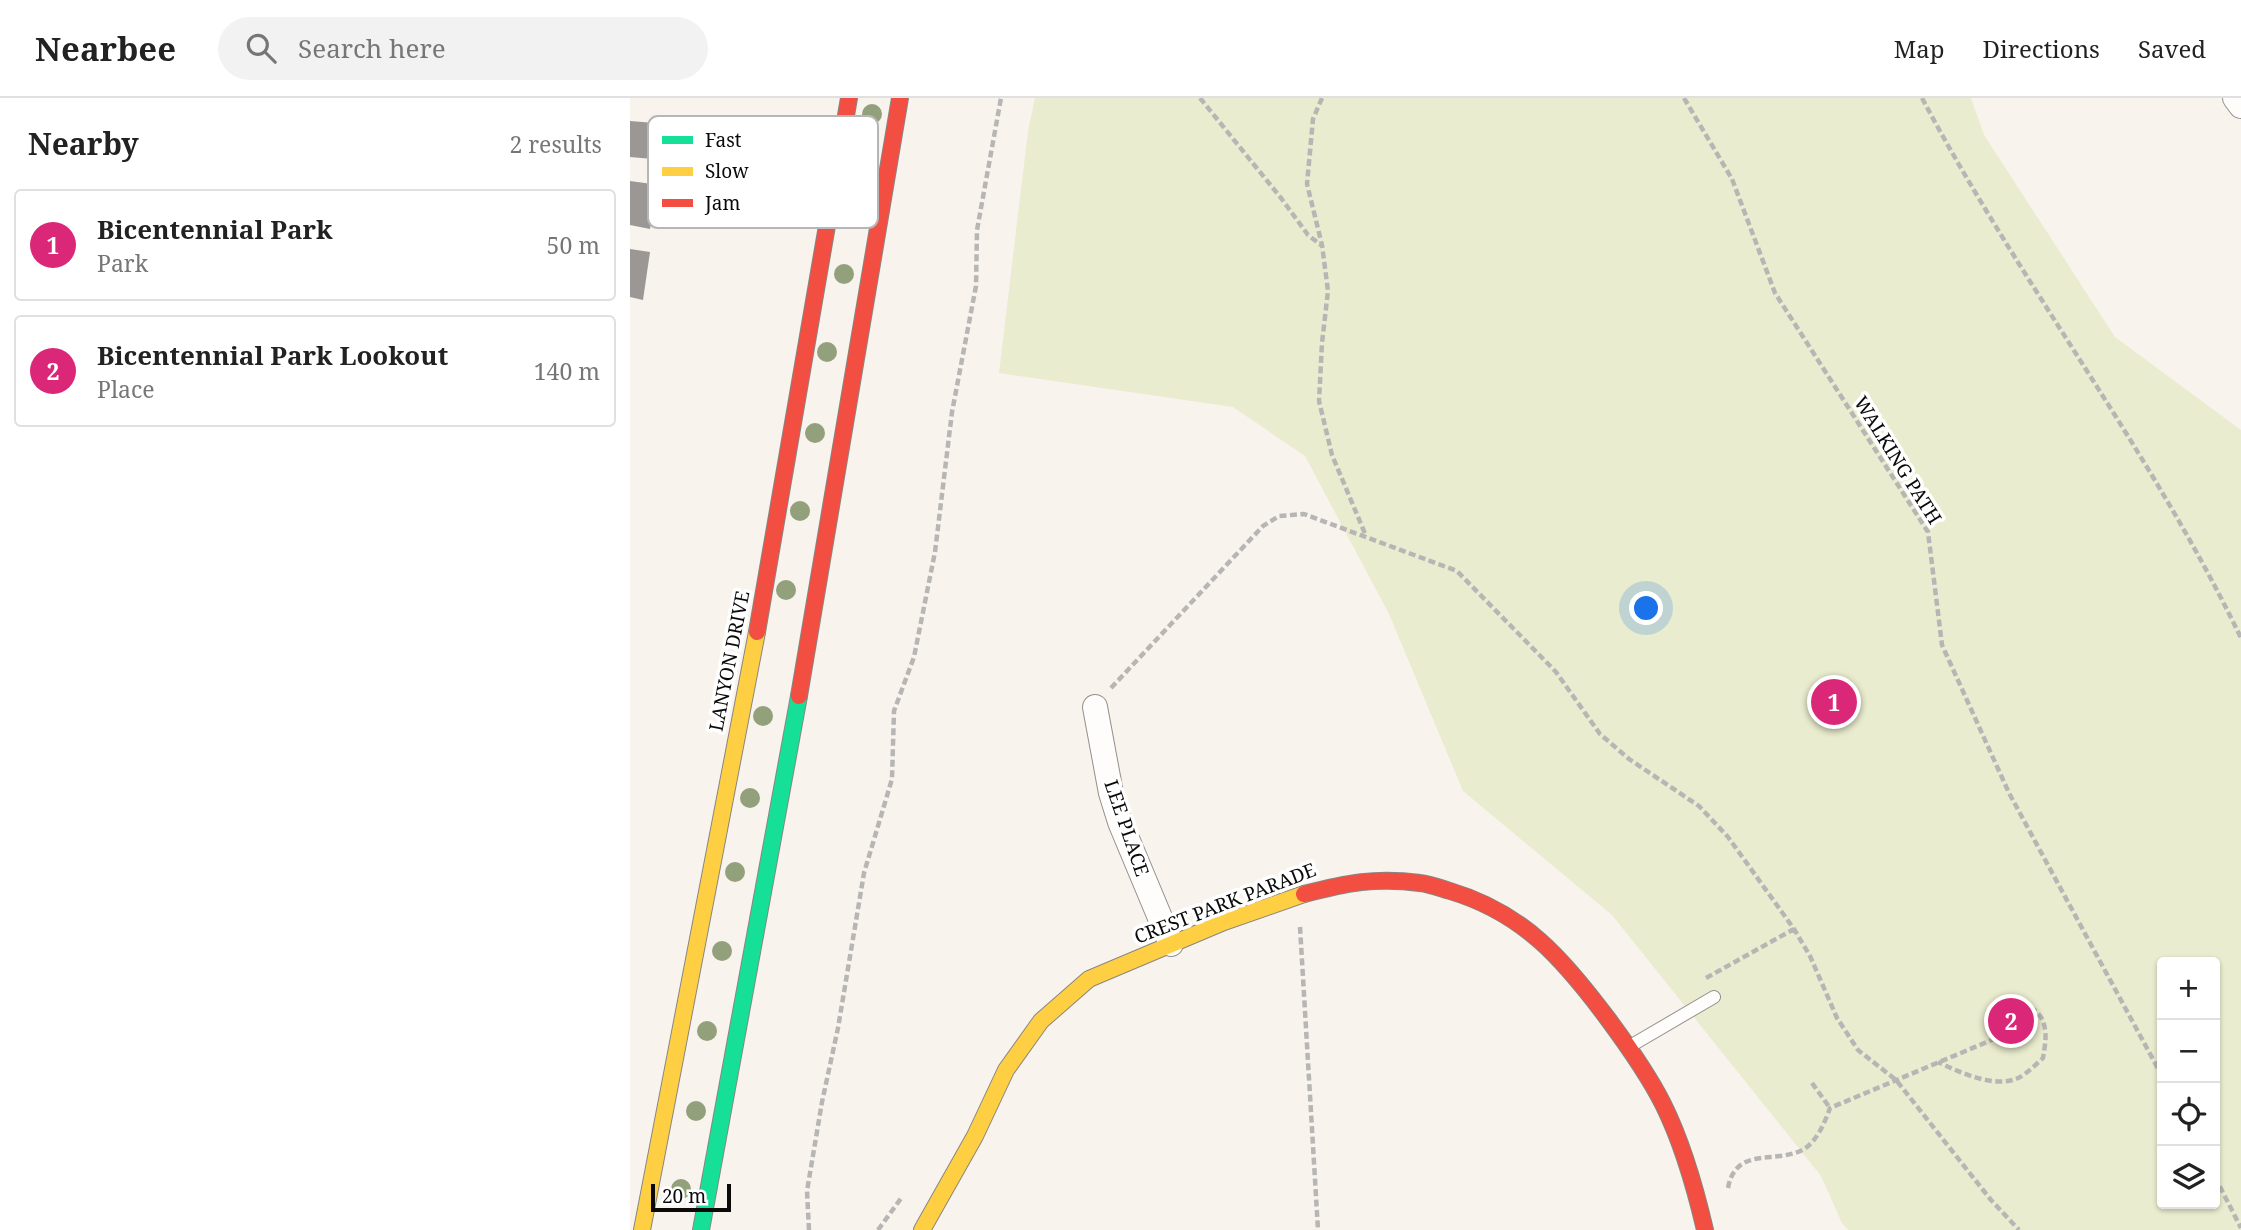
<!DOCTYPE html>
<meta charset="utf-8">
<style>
:root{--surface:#fff;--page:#f2f2f2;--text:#222;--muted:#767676;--line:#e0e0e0;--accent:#db2777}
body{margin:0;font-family:"Noto Serif",serif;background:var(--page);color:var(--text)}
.controls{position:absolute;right:21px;bottom:21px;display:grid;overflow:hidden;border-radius:7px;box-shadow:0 2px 5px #0004}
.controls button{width:63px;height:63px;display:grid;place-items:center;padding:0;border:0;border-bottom:2px solid var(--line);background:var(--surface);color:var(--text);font:35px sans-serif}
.scale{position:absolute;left:21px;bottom:18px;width:80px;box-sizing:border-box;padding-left:7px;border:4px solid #0a0a0a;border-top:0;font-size:19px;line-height:24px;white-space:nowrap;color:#0a0a0a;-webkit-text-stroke:5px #fff;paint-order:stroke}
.you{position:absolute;left:1017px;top:511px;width:24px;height:24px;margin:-18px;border:5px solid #fff;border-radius:50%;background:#1a73e8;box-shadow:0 0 0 10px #1a73e833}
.badge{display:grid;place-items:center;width:46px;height:46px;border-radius:50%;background:var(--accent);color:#fff;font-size:23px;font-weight:700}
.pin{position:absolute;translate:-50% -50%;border:4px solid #fff;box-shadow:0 2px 7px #0006}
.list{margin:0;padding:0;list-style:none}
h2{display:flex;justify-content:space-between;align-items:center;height:91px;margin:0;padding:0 28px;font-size:30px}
h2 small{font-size:23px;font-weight:400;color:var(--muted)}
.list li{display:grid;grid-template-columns:46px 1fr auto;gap:21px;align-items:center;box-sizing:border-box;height:112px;margin:0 14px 14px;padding:0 14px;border:2px solid var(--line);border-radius:7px}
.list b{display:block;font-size:26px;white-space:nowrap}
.list p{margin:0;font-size:23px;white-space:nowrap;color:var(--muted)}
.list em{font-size:23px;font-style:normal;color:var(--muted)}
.icon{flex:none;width:38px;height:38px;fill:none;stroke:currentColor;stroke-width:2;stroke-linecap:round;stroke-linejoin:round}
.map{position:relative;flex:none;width:1611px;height:1132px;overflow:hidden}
header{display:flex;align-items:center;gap:42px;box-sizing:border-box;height:98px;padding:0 35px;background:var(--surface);border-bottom:2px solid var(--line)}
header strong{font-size:33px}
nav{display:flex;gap:38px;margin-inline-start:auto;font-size:24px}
.search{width:490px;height:63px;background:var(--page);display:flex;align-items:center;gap:18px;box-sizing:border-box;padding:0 24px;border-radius:38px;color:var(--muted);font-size:26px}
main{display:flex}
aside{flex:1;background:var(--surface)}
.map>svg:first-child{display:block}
</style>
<header>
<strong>Nearbee</strong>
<div class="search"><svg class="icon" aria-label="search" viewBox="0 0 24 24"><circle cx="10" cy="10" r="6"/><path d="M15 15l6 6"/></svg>Search here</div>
<nav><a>Map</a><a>Directions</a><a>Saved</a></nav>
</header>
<main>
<aside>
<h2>Nearby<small>2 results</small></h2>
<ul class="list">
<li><span class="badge">1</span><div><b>Bicentennial Park</b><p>Park</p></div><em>50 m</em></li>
<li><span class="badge">2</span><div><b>Bicentennial Park Lookout</b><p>Place</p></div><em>140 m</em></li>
</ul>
</aside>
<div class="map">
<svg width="1611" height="1132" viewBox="0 0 1611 1132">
<rect width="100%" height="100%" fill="#f9f3ed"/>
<path fill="#e9ecce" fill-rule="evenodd" d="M405,0H1341L1354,37L1485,239L1611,332V1132H1218L1212,1125L1191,1078L982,817L833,693L759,516L675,358L603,309L369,275L398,33ZM1532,864H1585V1106H1532Z"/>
<path fill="#9b9794" d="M0,23L49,27L45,63L0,59Z
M0,83L29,87L20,131L0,127Z
M0,151L20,154L13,202L0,199Z"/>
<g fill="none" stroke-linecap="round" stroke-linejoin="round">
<defs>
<path id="lane" d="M1002,947L1084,899"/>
<path id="street" d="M1605,0L1611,8
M465,609L481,695L490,724L541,846"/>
<path id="fast" d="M71,1132L169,598"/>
<path id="slow" d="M12,1132L127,534
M292,1132L345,1038L376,972L411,923L459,881L594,824L674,796"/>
<path id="jam" d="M127,534L219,0
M169,598L270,0
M674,796C717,785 745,779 790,785C800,786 810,790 820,793C894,815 934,862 978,921C998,948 1018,976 1033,1006C1053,1046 1065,1089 1075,1132"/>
</defs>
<use href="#lane" stroke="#928f8c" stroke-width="14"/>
<use href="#street" stroke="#928f8c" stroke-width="26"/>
<use href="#fast" stroke="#888683" stroke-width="18"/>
<use href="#slow" stroke="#888683" stroke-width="18"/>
<use href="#jam" stroke="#888683" stroke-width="18"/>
<path stroke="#b7b6b5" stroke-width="4.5" stroke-dasharray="7 3.5" stroke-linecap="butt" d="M570,0L651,100L678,137L691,147
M692,0L683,21L677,86L692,147L698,193L692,245L689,303L702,357L736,438
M1054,0L1102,81L1145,195L1298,434L1312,547L1379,695L1532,978
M1292,0C1390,185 1520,351 1611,540
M481,590L633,428L649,418L674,416L827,473L926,574L970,636L999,661L1069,708L1098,739L1164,831L1180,858L1207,920L1228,952L1266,982L1361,1102L1389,1132
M670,829L688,1132
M1076,880L1164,831
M1182,985L1200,1010
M1585,1079L1611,1130
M1098,1090C1106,1047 1146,1067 1174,1051C1187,1043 1195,1024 1200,1010L1364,941L1358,928C1360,924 1362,916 1365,913C1378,900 1404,905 1412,921C1418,934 1415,947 1413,960C1406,966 1397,976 1388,980C1365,991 1329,974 1308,964
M179,1132L177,1093L192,1004L208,930L234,775L262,681L264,613L284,559L305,454L322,314L346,188L347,132L371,0
M248,1132L272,1099"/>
<use href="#lane" stroke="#fefdfc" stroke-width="12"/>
<use href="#street" stroke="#fefdfc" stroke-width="24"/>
<use href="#fast" stroke="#16e098" stroke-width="16"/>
<use href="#slow" stroke="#ffcf43" stroke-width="16"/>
<use href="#jam" stroke="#f24e42" stroke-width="16"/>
</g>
<g fill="#92a07b">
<circle cx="242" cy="16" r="10"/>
<circle cx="214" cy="176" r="10"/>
<circle cx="197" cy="254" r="10"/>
<circle cx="185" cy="335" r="10"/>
<circle cx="170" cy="413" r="10"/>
<circle cx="156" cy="492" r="10"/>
<circle cx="133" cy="618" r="10"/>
<circle cx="120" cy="700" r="10"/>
<circle cx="105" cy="774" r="10"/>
<circle cx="92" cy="853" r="10"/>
<circle cx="77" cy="933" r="10"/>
<circle cx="66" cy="1013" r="10"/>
<circle cx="51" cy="1091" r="10"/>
</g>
<g text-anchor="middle" stroke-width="7" stroke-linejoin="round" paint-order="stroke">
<g font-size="19" fill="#0a0a0a" stroke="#fff">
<text transform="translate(1268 362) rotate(58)" y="7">WALKING PATH</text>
<text transform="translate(99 563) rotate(-79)" y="7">LANYON DRIVE</text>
<text transform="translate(497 730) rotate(71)" y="7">LEE PLACE</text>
<text transform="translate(595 805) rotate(-21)" y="7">CREST PARK PARADE</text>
</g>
</g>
<rect x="18" y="18" width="230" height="112" rx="10" fill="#fff" stroke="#b6b6b6" stroke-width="2"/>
<rect x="32" y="38" width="31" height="8" fill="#16e098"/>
<rect x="32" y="69" width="31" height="9" fill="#ffcf43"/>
<rect x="32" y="101" width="31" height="8" fill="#f24e42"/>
<g font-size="19" fill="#0a0a0a">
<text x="75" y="49">Fast</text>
<text x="75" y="80">Slow</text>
<text x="75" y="112">Jam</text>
</g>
</svg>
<div class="controls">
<button>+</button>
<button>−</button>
<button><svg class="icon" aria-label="locate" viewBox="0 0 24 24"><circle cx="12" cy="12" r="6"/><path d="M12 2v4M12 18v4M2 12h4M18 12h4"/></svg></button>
<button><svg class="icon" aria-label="layers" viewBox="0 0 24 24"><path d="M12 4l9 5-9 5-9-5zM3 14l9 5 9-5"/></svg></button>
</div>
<div class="scale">20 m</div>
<div class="you"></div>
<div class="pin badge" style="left:1204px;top:604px">1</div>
<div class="pin badge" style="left:1381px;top:923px">2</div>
</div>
</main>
